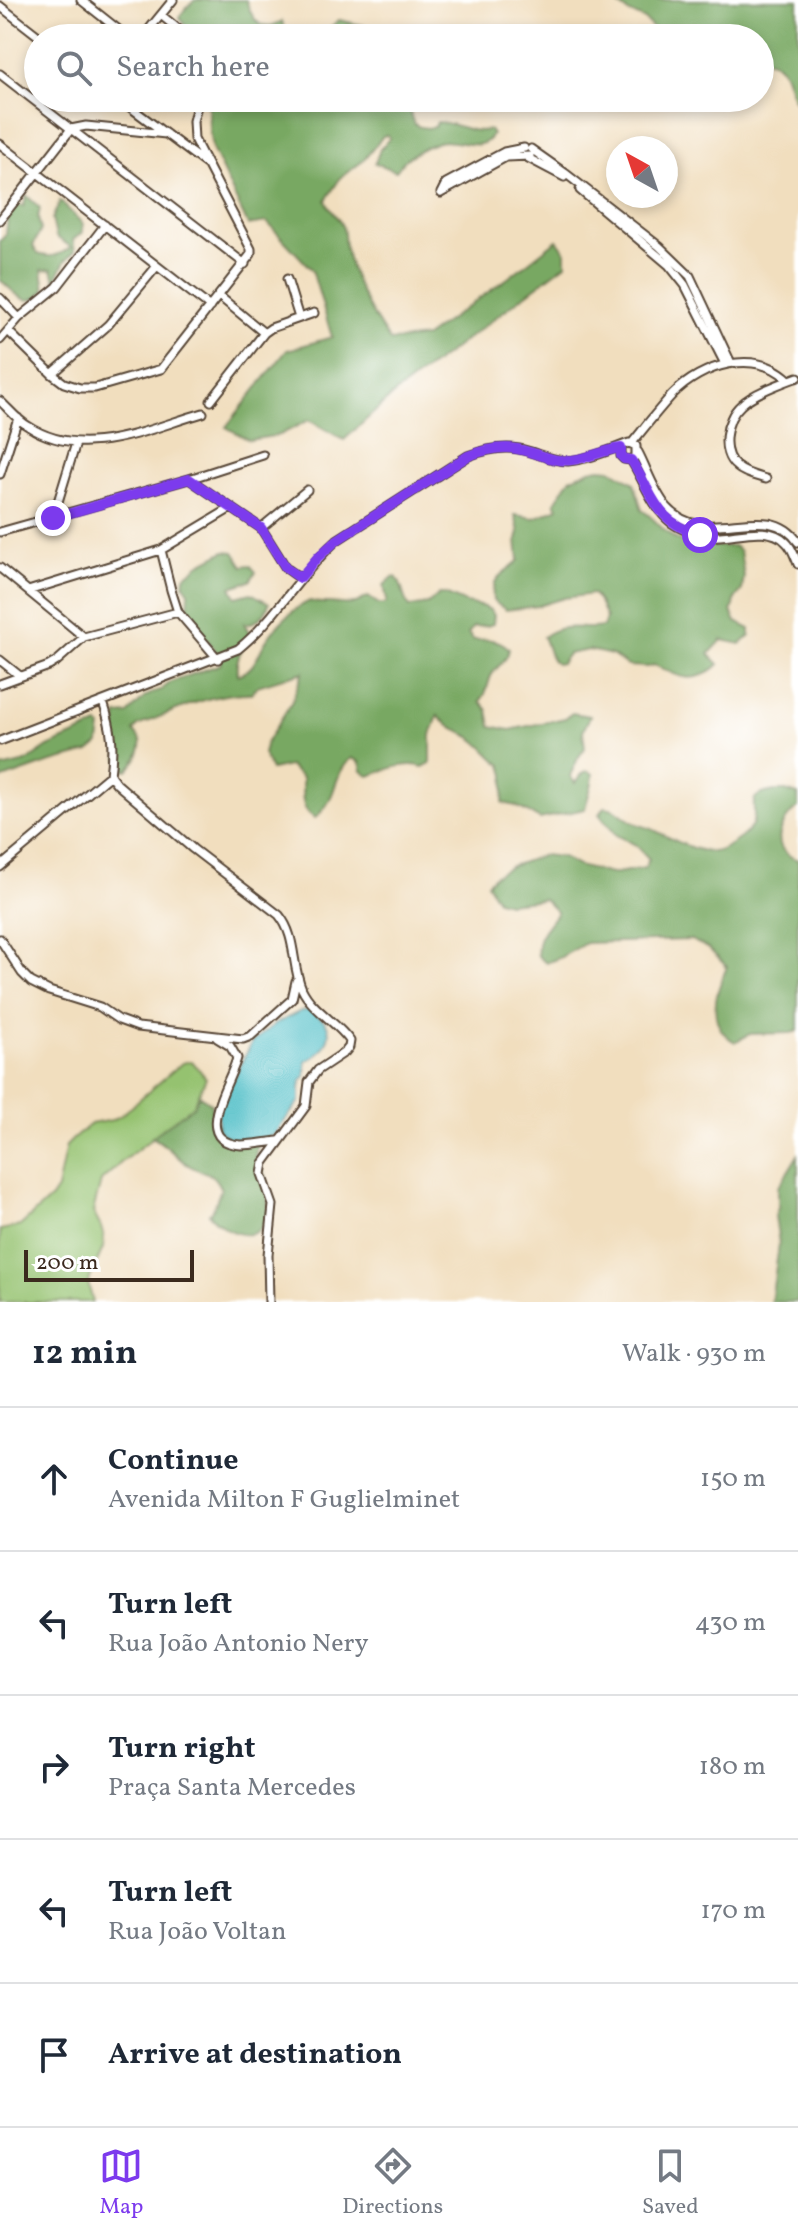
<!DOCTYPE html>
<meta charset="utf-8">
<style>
:root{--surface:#fff;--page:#f6f6f7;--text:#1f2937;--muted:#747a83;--line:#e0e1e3;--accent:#7c3aed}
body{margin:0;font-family:Vollkorn,serif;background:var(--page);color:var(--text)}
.compass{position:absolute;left:606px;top:136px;width:72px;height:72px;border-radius:50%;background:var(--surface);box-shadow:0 4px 12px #0003;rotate:320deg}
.scale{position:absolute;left:24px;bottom:20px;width:170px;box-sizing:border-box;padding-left:8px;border:4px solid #3b2a1e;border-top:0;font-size:22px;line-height:28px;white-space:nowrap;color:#3b2a1e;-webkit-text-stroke:6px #fff;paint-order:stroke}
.stop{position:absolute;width:24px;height:24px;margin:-18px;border:6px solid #7c3aed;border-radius:50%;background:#fff}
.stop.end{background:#7c3aed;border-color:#fff;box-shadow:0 2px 8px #0008}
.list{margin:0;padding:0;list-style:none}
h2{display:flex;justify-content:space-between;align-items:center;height:104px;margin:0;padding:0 32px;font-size:34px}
h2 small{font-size:26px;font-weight:400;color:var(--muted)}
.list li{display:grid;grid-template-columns:52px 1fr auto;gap:24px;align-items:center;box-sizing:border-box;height:144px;padding:0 32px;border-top:2px solid var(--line)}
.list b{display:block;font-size:30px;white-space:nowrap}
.list p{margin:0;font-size:26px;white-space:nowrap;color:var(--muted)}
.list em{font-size:26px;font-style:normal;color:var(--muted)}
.icon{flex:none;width:44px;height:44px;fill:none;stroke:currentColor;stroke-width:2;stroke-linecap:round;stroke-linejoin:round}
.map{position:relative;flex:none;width:798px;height:1302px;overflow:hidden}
.search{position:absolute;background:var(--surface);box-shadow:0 4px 12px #0003;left:24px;right:24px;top:24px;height:88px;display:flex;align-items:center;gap:20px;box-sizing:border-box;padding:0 28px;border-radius:44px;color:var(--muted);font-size:30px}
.sheet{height:824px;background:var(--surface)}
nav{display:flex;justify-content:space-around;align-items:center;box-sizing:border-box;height:112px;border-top:2px solid var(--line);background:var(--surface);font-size:22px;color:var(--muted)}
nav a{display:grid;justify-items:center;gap:4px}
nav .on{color:var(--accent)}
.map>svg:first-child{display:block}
</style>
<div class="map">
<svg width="798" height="1302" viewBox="0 0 798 1302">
<rect width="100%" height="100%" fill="#fff"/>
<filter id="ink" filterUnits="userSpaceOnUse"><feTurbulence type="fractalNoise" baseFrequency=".0125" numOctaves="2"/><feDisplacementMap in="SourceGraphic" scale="16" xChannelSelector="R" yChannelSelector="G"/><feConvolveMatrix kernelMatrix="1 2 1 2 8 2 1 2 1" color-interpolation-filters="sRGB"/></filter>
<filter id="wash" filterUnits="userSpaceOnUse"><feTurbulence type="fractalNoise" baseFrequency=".006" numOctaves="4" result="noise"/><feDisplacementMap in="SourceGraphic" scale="32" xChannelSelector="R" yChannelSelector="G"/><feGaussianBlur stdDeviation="1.8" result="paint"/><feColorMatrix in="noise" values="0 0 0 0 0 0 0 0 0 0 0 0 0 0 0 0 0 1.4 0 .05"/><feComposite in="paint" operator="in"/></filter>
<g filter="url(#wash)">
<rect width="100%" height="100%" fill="#f1debe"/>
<path fill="#95c270" stroke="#687647" stroke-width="2" d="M192,1061L206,1078L193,1106L124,1160L101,1181L93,1212L101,1227L104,1238L103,1248L88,1283L93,1302H0V1230L20,1226L51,1198L57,1189L66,1146L73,1139L91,1124L112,1120L120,1116L182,1063Z"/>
<path fill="#78a862" stroke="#5a6940" stroke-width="2" d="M195,0H246C252,19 260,34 282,21L285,31L292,38H198L184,24L180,17L185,9Z
M612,0H798V105C782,88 793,60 760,59V38H662L645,20L628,12Z
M339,20L375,28L384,34L394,28L406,37L414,32L432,28L438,34L439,38H317Z
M208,98H407C413,117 407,131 435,127L437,122C456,122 469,134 489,130L492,134C483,155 456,137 438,142C429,145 411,154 404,161C401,164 399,168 396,171L375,163L380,149L390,138L388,135L383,136L363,161L341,177L326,200C329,211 338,216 342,226C346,234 343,243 346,251C354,283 371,314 390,341L425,337L508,278L557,240L566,252V264L393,395L344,440L309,420L280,435L249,440L226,427L287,350L332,337L312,270L267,222L248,225L212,149L209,129Z
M26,195L40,208L38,218L41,230L33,246L38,254C51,258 59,256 71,247L56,237L52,219L60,201L83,224L82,233L73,240L75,251L65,261L55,281L52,269L42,270L45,290C26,312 16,292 0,280V241L6,234L8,215L16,205L24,206Z
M600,468L611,469L634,483L642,510C655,518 663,532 676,539C686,545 723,547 734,546L740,551L744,576L742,590L735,599L734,606L731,611L736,622L750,629V636L741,644L722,640L709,654L719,664C714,670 710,671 703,675C685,683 671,672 654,665L647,667L628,666L612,655L589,650L568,654L561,663L556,664C548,658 548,646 543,637C564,621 579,631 603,627L606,618L599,602L593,594L564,598L538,606L506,610L493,601C490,575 504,575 519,560L517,540L519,532L515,515L534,518L558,508L555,502L570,479L590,470Z
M225,551L234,552L243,566L250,565L256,572L250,581L231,587L236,597L251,593L269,603C266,615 256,625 244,623L250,634C243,645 233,662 238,675C256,669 257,655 266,641C277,625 292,609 310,601C318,604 322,603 330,603C351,604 348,608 368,597L379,604H385L387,601L384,585L393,577H396C404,586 402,599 410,607L428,604L439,594H445L466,603L481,606L489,609L494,615L493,624L487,626L473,627L468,634L474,640C486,639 500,638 509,649C508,661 497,665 491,676C487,685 488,693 480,701L488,710L491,726L510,730L565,718L572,713L590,716L583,731L585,748L578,758L570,776L575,783L584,772L589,771L593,774C594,781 587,799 585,809L540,819L516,806L503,803L505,775L502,765C491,757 483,745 472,738C460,731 448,727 438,716L431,735V763L423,767C407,761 385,770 369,776L362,771L360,762L352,758C331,775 340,797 315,818C299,809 303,794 302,778L289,766L271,770L263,754L265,745L291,703L303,672L257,686L251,693C212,692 174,711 138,726L134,731C136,735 140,738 141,742C143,751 133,765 128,770L123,769C115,759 115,728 118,715L128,714L146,696L161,690L171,682L221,664C218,650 206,639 196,628L197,624L188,610L189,592L184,585L185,576L200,564Z
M98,725L101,727L99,744L89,752L48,763L0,780L1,768L26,762L48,747Z
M775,791H786L798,795V807C779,823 768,849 798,860V1031L791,1033L750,1034L735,1042C705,1025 715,992 727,967L708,948L691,940L586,943L559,958L546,963L538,956C535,934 547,929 557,912L544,899L508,903L497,900L487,883L494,876L509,867L543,855L562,857L578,866L611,874L645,868L649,859L636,845L616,835L599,814L605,807C617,808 621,815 631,821C638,825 647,827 654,830C670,838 693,851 712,852C722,852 748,835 752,825C760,806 741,796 775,791Z
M199,1095L211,1104L214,1124L264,1129C261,1138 254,1149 256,1159C258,1165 263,1170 265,1176C267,1185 269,1207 267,1214C260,1249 224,1232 209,1214L214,1207L221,1189C210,1167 206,1176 190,1166C176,1158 168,1145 152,1137L193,1106Z
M798,1155V1298L797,1302H771L779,1244L775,1216L778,1207V1188Z"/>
<path fill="#52c0c8" stroke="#467573" stroke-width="2" d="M309,1010C315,1014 322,1017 326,1023C335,1038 320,1056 306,1061V1075L301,1082L300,1088V1101L274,1135C257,1142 231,1143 218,1130V1109L252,1042L275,1024L301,1011Z"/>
</g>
<g filter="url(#ink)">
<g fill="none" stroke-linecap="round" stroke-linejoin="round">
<defs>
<path id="minor" d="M81,0L129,38
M0,6L41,38
M161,15L189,38
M142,38L173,0
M0,74L245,264
M118,98L206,164
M0,144L210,307
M531,149L565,173L659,246L690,276L731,363
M528,158L564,177
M580,190L669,265L685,285L725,364
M441,193L506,157L530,156
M441,193L446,183L504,152L524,148
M0,220L71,129L86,126L166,134
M287,279L299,318
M219,296L264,333L271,328L314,313
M0,298L19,318
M8,331L52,374L64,383L80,388H95L161,369L251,254V249L194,139L193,121L199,98
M0,340L19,318L57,287L105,225
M52,374L108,325L157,266
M0,401C9,409 17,420 28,426C82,462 147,429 203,413
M211,401L264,333
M632,443C645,427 658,410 672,395C702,364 755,348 789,380
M638,452C647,469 654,492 667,507C706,551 766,496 798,542
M631,460C644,480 652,508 672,523C685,532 704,537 720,536C740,535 770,525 786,542C792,547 795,557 798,564
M0,474L18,418
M189,479L261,528L286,568L300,578
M766,479C756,476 745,474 737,467C719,453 725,419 741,405C753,393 782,383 798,377
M53,518L76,443
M261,528L307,490
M0,532L189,479L263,455
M161,550L171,590L178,612L218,659
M0,568L84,637
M28,591L161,550L231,508
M0,660L20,676
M0,684L49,666L57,661L84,637L178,612
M103,702C112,729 114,746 110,775L117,784L193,849L279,915C297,937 291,964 302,989C312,1010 337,1022 350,1041L349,1047L345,1052L318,1070L309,1082L306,1106L264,1163L262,1174L273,1205L268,1255L269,1302
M0,741L238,649C276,619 300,573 337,540L468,456C484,450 501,446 519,449C535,452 551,461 568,461C588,460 612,449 629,443L636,446V456L631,460L624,459L621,456V448
M0,867L110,775
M0,939L22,973L31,982L49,991L100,1007L119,1020L138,1027L243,1039L251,1036L292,999L296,981
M217,1038L230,1046L237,1058C231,1082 189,1142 241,1145C253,1145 266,1142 278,1141"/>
</defs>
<use href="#minor" stroke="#564536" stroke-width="11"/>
<use href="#minor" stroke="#fff" stroke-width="7"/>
</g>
</g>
<g fill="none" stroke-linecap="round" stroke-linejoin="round" filter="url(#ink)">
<path stroke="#7c3aed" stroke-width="10" d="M53,518L189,479L261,528L286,568L300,578L318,557L337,540L468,456C484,450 500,446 517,449C535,452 553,463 572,460C589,458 604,450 621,448V456L624,459L631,460C655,496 653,521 700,535"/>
</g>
</svg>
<svg class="compass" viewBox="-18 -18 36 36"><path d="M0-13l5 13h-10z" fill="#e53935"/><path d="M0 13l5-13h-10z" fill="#747a83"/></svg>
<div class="scale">200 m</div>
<div class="stop" style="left:700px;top:535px"></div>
<div class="stop end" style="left:53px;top:518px"></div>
<div class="search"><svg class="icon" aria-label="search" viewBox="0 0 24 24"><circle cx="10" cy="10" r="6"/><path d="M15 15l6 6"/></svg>Search here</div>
</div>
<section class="sheet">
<h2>12 min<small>Walk · 930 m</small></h2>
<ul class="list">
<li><svg class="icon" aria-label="ahead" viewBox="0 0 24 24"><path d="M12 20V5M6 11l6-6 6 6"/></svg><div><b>Continue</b><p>Avenida Milton F Guglielminet</p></div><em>150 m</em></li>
<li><svg class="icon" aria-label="left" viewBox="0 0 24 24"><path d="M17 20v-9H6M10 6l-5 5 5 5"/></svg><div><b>Turn left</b><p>Rua João Antonio Nery</p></div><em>430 m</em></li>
<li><svg class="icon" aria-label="right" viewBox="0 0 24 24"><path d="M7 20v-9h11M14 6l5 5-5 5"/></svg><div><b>Turn right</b><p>Praça Santa Mercedes</p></div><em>180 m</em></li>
<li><svg class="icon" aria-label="left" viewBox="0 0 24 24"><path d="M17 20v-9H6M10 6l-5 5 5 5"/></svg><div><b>Turn left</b><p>Rua João Voltan</p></div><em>170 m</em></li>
<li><svg class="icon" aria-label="arrive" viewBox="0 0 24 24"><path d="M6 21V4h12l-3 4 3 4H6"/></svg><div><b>Arrive at destination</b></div></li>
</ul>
</section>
<nav>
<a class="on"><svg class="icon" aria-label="map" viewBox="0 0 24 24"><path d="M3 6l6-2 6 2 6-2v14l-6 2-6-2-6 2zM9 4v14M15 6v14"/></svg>Map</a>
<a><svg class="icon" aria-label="directions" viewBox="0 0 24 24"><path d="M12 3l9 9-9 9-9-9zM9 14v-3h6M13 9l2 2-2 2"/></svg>Directions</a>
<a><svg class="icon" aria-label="saved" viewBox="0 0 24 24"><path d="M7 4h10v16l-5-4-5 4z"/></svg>Saved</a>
</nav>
